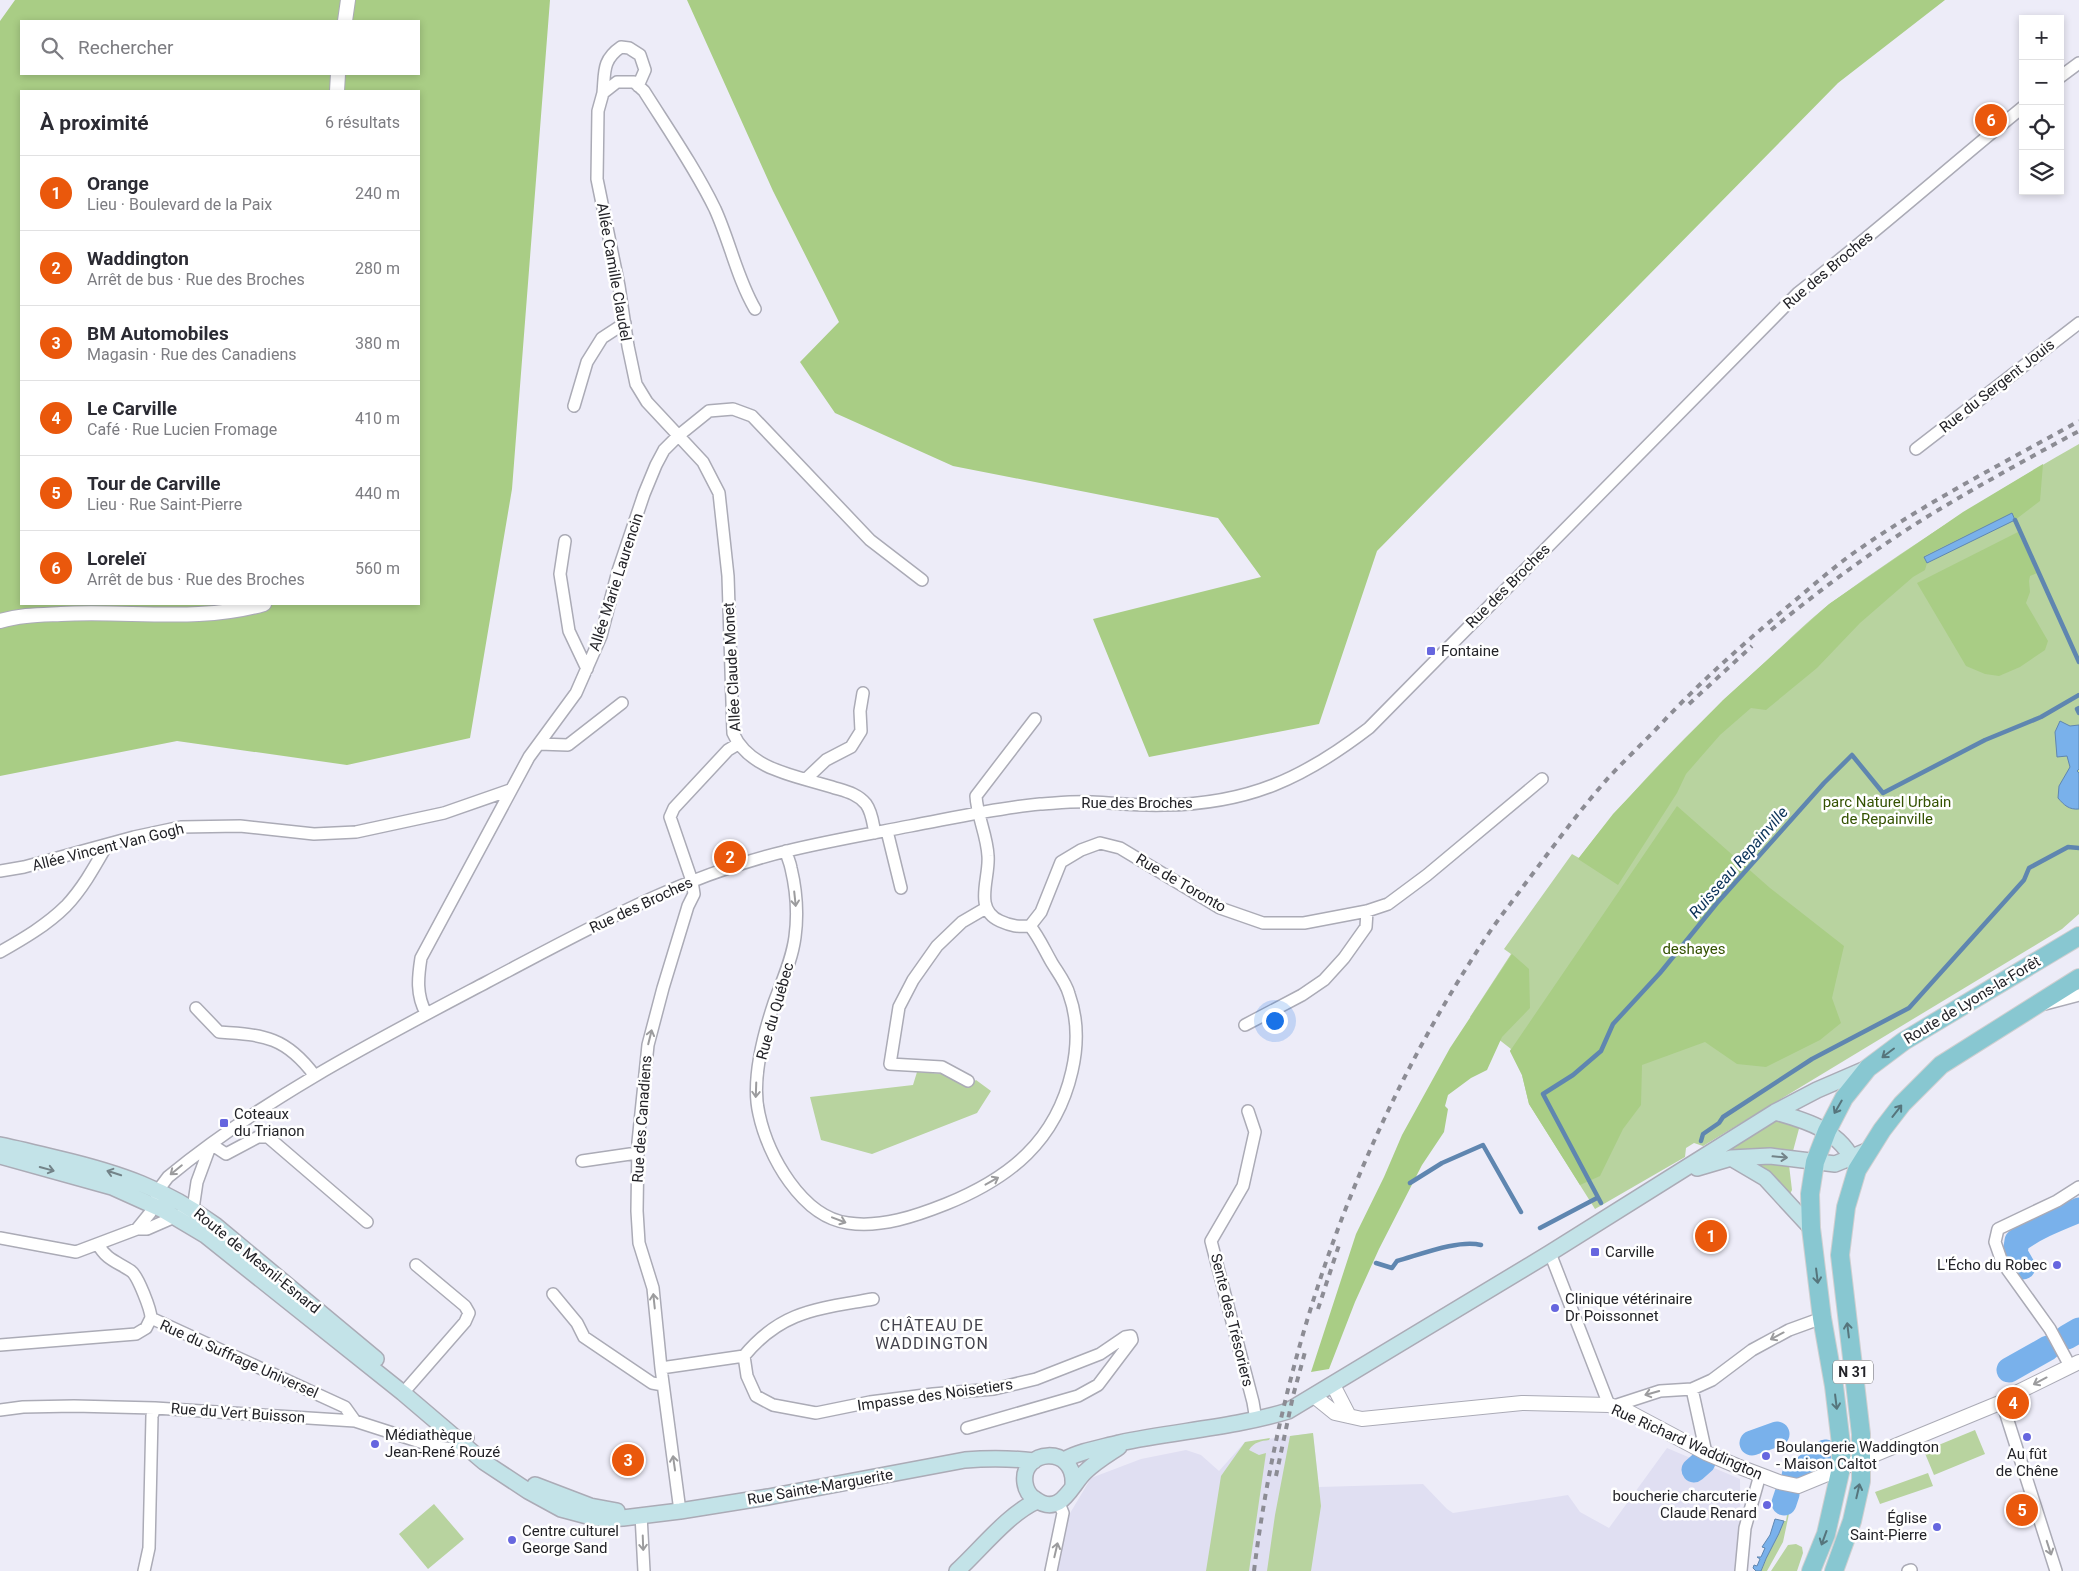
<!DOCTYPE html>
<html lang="fr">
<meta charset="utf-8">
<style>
:root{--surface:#fff;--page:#f2f2f3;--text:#2b2b33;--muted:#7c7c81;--line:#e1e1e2;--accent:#ea580c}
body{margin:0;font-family:Roboto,sans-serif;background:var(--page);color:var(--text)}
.controls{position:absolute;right:15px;top:15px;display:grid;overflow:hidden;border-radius:0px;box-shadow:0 2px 8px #0003}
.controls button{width:45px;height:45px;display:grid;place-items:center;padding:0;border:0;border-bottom:1px solid var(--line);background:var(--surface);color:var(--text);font:25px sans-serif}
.you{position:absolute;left:1274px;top:1020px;width:18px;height:18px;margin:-12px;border:4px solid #fff;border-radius:50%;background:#1a73e8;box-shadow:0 0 0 8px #1a73e833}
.badge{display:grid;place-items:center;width:32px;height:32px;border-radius:50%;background:var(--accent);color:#fff;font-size:16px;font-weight:700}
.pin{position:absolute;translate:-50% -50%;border:2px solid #fff;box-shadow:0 1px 5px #0006}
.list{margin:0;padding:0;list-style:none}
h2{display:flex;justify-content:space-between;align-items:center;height:65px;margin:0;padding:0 20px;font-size:21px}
h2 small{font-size:16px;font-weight:400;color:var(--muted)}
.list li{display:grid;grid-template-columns:32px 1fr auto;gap:15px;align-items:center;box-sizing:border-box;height:75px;padding:0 20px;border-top:1px solid var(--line)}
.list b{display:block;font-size:19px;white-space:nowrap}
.list p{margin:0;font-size:16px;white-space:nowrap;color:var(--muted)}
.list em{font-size:16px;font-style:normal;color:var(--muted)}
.icon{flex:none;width:28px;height:28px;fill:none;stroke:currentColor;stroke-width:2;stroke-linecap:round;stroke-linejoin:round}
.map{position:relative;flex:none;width:2079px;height:1571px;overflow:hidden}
.search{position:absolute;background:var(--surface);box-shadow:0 2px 8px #0003;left:20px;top:20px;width:400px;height:55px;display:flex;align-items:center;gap:12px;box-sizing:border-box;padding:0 18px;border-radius:0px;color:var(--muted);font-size:19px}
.panel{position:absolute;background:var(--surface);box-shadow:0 2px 8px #0003;left:20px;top:90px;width:400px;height:515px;border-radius:0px}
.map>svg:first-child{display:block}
</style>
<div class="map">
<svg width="2079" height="1571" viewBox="0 0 2079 1571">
<rect width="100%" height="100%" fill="#edecf8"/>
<path fill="#e0dff2" d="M1313,1433L1319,1487L1423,1484L1447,1509L1453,1513L1568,1495L1580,1512L1609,1528L1667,1448L1740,1479L1741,1571H1051L1060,1530L1091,1478L1141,1459L1186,1450L1201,1455L1219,1471L1245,1442Z"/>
<path fill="#b8d39f" d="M2079,444V914L2062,929L1703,1146L1694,1143L1686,1148L1685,1157L1595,1209L1529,1104L1522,1075L1510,1051L1511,1049L1470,1017L1511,954L1504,949L1572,854L1579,858C1633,787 1697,724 1763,664C1785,644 1807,621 1831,603C1910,545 1993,493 2079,444Z
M917,1072L945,1074L968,1086L976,1080L991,1091L977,1113L872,1154L821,1140L810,1097L913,1085Z
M1775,1121H1786L1800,1125L1793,1151L1778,1150L1716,1153L1763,1125Z
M1755,1164L1789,1165L1792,1190L1789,1196Z
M1975,1430L1985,1454L1934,1475L1924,1451Z
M1313,1433L1321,1506L1311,1571H1267L1275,1515L1290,1436Z
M1270,1438L1269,1440C1261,1441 1254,1442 1249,1450L1259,1455L1266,1453L1249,1571H1206L1221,1476L1245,1442Z
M1928,1473L1933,1486L1880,1504L1875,1492Z
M1793,1495L1783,1542L1767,1571H1761C1767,1553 1778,1539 1784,1521H1786L1790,1498Z
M434,1504L464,1539L428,1569L399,1534Z
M1796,1544L1802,1547L1803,1553L1797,1571H1771L1788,1545Z"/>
<path fill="#a9cd85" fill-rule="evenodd" d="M15,0H550L512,489L470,738L347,765L177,741L0,776V21ZM21,21H419V74H21ZM21,91H419V604H21Z
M687,0H1945L1838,83L1377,551L1319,724L1149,757L1093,619L1261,577L1218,518L953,466L835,413L800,362L839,322L773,191Z
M2043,464L2040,501L2015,520L2012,513L1924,556L1927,563L1925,570L1913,577L1860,623L1817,668L1766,710L1751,708L1720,735L1686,774L1677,793L1618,885L1578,859L1613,814L1670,754L1723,700L1829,604L1963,512Z
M2018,532L2037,573L2030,576L2029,581L2030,592L2026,603L2048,641L2045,650L2020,667L1999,676L1985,674L1966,666L1917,583Z
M1677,806L1770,888L1844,946L1832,998L1841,1023L1820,1040L1766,1067L1737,1064L1705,1042L1642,1065L1641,1105L1623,1129L1600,1176L1580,1185L1529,1104L1522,1075L1510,1051Z
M1512,954L1529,969L1530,1008L1502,1037L1487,1070L1471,1078L1448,1095L1445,1106L1448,1109L1444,1132L1422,1165L1379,1249L1355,1302L1329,1369L1311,1372L1356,1234L1384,1177L1402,1135L1450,1048Z"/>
<path fill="#79b1eb" stroke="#5f86b0" d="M2012,513L2015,520L1927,563L1924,557Z
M2060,721L2070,726L2079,725V769L2077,771L2079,773V809C2069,810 2064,805 2058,798L2059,786L2070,767L2067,756L2057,757L2055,732Z
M1775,1519L1784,1521C1778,1539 1767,1553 1761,1571H1756L1753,1568L1754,1565L1757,1566L1760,1559L1757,1557H1761L1765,1548L1762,1547L1770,1535Z"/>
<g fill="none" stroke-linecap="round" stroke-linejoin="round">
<path stroke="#5f86b0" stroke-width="4.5" d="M2015,520L2079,662
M2079,708L2077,709L2079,713
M1701,1141L1703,1134L1719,1123L1723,1117L1812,1059L1909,1008L2024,880L2029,868L2068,847L2079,848
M1410,1183L1442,1163L1483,1145L1521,1212
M1601,1203L1543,1094L1573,1075L1601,1051L1613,1024L1660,973L1717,903L1824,783L1852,755L1883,793L1985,740L2041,717L2079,695
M1540,1228L1597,1198
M1376,1263L1392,1268L1397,1261C1419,1255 1459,1239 1481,1245"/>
<path stroke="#79b1eb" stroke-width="25" d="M2023,1267L2015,1253L2017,1241C2036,1227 2057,1219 2079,1210
M2067,1337L2079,1330
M2009,1370L2048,1348
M1752,1443L1777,1434
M1694,1470L1703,1462
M1794,1476L1825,1452
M1784,1503L1787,1494"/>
<defs>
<path id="minor" d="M2060,77L2079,63
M603,93C605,72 602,60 621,47L629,48L640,55L645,70L638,86
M755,309C737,278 730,242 715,209C695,168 668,129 644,91L634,82H617L603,93L598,111L597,179L619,286L628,346L636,384L647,402L703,462L719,493L728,576L733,733C749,770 797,776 832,787C844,791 857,793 866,804C872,812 873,824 875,833
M574,406L587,362L602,338L625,323
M1916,449L2079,323
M565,541L560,574L569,631L587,669
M539,744L568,745L622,703
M806,779L826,760L851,747L861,731L860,711L863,693
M887,831L901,888
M786,851C787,857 790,862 791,868C796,889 798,915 795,937C792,960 782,981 774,1003C763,1036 751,1081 759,1114C768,1156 802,1217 848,1223C881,1228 916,1216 946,1204C1010,1178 1056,1141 1072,1071C1078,1045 1078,1019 1069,994C1066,983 1058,973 1052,963C1045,951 1039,937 1030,926
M0,871L24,867L134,837L181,827L240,826L314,834L356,832L444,813L510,790
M1030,926L1041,912L1061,862L1081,850L1100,843L1120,848L1220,908L1263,923H1304L1367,911L1388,904L1427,875L1542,779
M1030,926C1018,927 1011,926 1000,921C973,909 990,878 988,856C987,835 977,816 976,796L1035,719
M0,952C23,939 47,925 66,906C83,888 95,866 107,845
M2045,1004L2079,995
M196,1008L219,1032C265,1035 286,1037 315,1076
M426,1013C416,995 418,977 421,958L529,757L576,693L601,636L618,571L644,494L656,465L664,450L678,436L709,411L733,409L752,416L870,540L922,580
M1245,1025L1302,995L1324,980L1344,958L1366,927L1367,911
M968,1081L942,1067L890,1064L899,1007L913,980L937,946L962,922L986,908
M1248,1111L1255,1132L1243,1186L1211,1241L1253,1402L1255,1414L1254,1420
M211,1144L226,1154L258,1137H268L367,1222
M582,1161L637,1153
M137,1229L150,1213L162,1185L168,1177C264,1098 377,1040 487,982C584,931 680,876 787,851C828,841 869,834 910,826C953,818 996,808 1040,804C1057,803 1075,801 1092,802C1116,803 1140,806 1164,805C1249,804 1304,778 1369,728L1798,293C1875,233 1947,169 2023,107
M0,1238L76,1252L137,1229H147L193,1209L197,1182L211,1144
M98,1244C106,1260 118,1262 131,1271C138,1276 151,1310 151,1318L345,1407L355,1421
M1550,1253L1609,1405
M553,1294L577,1323L584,1337L652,1383L663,1385
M0,1345L136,1334L146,1328L151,1318
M744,1356C782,1310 818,1309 873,1299
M2070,1366L2050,1329L2002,1262L1995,1242L1998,1229L2057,1201L2079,1187
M661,1368L744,1356L747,1376L756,1396L773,1405L816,1413L870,1402L933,1394L994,1389L1036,1379L1100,1354L1125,1337L1131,1336L1132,1340L1098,1385L1078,1396L967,1428
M1692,1389L1706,1453
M403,1393L465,1322L469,1313L465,1306L416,1265
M2002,1402L2056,1571
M1614,1406L1660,1391L1692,1389L1712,1380L1752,1350L1789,1330L1822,1318
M0,1410L23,1407L74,1406L155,1408L355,1421L436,1447L454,1449L460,1448L468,1438
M680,1511L661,1368L653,1288L639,1243L637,1211L638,1142L648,1045L663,988L688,906L694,894L692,881L670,817L674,808L728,750L738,744
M641,1515L644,1571
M144,1571L149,1548L152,1416L155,1408
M1051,1571L1063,1513L1059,1503
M1741,1571L1745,1528L1760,1475
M1908,1571L1911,1570"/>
<path id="tertiary" d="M345,21L348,0
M337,91L338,74
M0,621C20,615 40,615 61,614C128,610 199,623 264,604
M1333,1385L1349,1416
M1314,1396L1335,1413L1362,1419L1522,1403L1609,1405L1627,1411L1706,1453L1737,1466L1779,1482L1798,1486L2002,1402L2010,1396L2079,1362"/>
<path id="secondary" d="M1775,1112C1808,1121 1841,1131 1855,1165
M0,1145C20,1149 40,1154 60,1159C119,1173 166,1189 215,1225L376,1359
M0,1156L112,1187L163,1210L205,1235L403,1393L484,1462L528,1491L561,1509L591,1517L607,1519L623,1518L680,1511L768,1497L965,1460C988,1458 1010,1458 1034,1461
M1731,1158L1765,1178L1811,1228
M1697,1168L1731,1158L1770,1156L1835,1164L1869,1150
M1064,1460C1080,1451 1100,1448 1119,1443C1174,1431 1233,1428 1288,1411L1550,1253L1775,1112L1817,1090L1868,1068
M535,1485L590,1506L617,1511
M1073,1485C1076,1444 1020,1449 1025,1483C1026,1490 1030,1496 1035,1499C1061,1518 1071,1485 1085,1472C1095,1462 1107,1455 1119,1447
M957,1571C980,1550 1009,1513 1037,1501"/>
<path id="primary" d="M1811,1571L1826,1534L1841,1468V1444L1834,1386L1822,1318L1811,1228L1810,1194L1815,1162L1827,1131L1844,1098L1868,1068L1904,1041L2079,936
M1834,1571L1852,1521L1861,1481V1434L1840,1255L1846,1207L1857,1170L1882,1130L1902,1104L1941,1065L2079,978"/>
</defs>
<use href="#minor" stroke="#ababb6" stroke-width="14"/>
<use href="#tertiary" stroke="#ababb6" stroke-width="16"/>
<use href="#secondary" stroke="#ababb6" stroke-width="18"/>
<use href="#primary" stroke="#cfcfd0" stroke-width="20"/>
<use href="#minor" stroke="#fff" stroke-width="11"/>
<use href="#tertiary" stroke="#fff" stroke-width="14"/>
<use href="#secondary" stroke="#c3e3e8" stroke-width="15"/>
<use href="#primary" stroke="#88c7d1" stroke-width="18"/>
<path stroke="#8c8c94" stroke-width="4" stroke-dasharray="6 6" stroke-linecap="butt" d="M1771,630C1826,585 1884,542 1945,506C1989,480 2034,455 2079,431
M1689,704L1752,646
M1318,1309L1340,1242
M1276,1476L1293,1396L1305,1352
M1254,1571C1282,1348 1359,1131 1483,942C1495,923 1509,906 1522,888C1550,851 1578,812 1609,777C1626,759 1644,742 1661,724C1700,682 1742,645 1786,608C1809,589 1831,569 1855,552C1926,502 2004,463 2079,421"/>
</g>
<defs><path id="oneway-shaft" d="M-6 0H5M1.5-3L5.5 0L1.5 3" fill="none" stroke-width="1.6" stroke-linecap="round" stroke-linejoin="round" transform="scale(1.25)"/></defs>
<g stroke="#9c9c9e">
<use href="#oneway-shaft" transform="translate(795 899) rotate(84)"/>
<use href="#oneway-shaft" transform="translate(650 1037) rotate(-76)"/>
<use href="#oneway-shaft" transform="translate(756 1090) rotate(92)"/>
<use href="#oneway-shaft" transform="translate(176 1170) rotate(141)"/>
<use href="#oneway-shaft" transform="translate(992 1181) rotate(-29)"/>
<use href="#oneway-shaft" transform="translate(839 1220) rotate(21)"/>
<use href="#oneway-shaft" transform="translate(654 1301) rotate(-96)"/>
<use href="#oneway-shaft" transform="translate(1777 1336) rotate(152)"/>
<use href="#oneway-shaft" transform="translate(2040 1381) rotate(152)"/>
<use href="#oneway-shaft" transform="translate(1652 1393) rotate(164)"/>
<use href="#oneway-shaft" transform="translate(674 1463) rotate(-98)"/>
<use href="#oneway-shaft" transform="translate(643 1543) rotate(88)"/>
<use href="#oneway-shaft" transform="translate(2049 1548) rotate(72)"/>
<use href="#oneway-shaft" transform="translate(1056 1550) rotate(-77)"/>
</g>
<g stroke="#56757c">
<use href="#oneway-shaft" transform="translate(1888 1053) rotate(143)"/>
<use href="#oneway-shaft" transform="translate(1838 1107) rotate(120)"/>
<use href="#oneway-shaft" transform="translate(1897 1111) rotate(-52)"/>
<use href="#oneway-shaft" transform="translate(1817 1276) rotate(83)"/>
<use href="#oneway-shaft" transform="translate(1848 1330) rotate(-97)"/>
<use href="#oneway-shaft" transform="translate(1836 1402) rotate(83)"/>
<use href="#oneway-shaft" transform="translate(1858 1491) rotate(-77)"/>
<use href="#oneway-shaft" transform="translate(1824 1538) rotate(110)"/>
</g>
<g stroke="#738388">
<use href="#oneway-shaft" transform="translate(1780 1157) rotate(5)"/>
<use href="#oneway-shaft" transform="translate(47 1169) rotate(15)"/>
<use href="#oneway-shaft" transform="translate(114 1173) rotate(-162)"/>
</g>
<g fill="#6666df" stroke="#fff" stroke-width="2">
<rect x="1426" y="646" width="10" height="10" rx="2.5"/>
<rect x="219" y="1118" width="10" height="10" rx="2.5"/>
<rect x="1590" y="1247" width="10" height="10" rx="2.5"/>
<circle cx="2057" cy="1265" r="5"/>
<circle cx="1555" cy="1308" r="5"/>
<circle cx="2027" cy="1437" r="5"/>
<circle cx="375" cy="1444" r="5"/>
<circle cx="1766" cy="1456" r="5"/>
<circle cx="1767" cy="1505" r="5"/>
<circle cx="1937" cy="1527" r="5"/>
<circle cx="512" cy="1540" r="5"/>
</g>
<g text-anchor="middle" stroke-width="5" stroke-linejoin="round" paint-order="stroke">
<rect fill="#fff" stroke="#656568" stroke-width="1" x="1833" y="1360.5" width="40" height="23" rx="4"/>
<g font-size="14" font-weight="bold" fill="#232328">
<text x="1853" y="1377">N 31</text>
</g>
<g font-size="15" fill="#232328" stroke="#fff">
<text transform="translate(1828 270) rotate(-40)" y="5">Rue des Broches</text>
<text transform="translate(614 272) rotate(80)" y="5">Allée Camille Claudel</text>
<text transform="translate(1997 386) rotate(-38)" y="5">Rue du Sergent Jouis</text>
<text transform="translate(616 582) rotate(-72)" y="5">Allée Marie Laurencin</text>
<text transform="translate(1508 586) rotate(-45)" y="5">Rue des Broches</text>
<text transform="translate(732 667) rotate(-93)" y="5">Allée Claude Monet</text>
<text x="1137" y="808">Rue des Broches</text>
<text transform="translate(108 847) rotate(-14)" y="5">Allée Vincent Van Gogh</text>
<text transform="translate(1181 883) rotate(30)" y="5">Rue de Toronto</text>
<text transform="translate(641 905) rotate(-25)" y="5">Rue des Broches</text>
<text transform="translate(1972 1000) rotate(-31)" y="5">Route de Lyons-la-Forêt</text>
<text transform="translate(775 1011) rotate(-74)" y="5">Rue du Québec</text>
<text transform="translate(642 1119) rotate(-86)" y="5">Rue des Canadiens</text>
<text transform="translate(257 1261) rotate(39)" y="5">Route de Mesnil-Esnard</text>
<text transform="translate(1232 1320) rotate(76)" y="5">Sente des Trésoriers</text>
<text transform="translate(239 1359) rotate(24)" y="5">Rue du Suffrage Universel</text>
<text transform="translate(935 1395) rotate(-8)" y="5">Impasse des Noisetiers</text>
<text transform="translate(238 1413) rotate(4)" y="5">Rue du Vert Buisson</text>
<text transform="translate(1687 1442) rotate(24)" y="5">Rue Richard Waddington</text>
<text transform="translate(820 1487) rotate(-10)" y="5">Rue Sainte-Marguerite</text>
</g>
<g font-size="15" fill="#232328" stroke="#fff" text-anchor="start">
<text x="1441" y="656">Fontaine</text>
<text x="234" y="1119">Coteaux<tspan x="234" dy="17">du Trianon</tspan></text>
<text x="1605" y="1257">Carville</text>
<text x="2047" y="1270" text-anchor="end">L'Écho du Robec</text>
<text x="1565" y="1304">Clinique vétérinaire<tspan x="1565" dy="17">Dr Poissonnet</tspan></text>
<text x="385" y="1440">Médiathèque<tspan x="385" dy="17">Jean-René Rouzé</tspan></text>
<text x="1776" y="1452">Boulangerie Waddington<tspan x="1776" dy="17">- Maison Caltot</tspan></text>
<text x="2027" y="1459" text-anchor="middle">Au fût<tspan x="2027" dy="17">de Chêne</tspan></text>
<text x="1757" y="1501" text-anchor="end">boucherie charcuterie<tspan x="1757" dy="17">Claude Renard</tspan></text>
<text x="1927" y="1523" text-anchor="end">Église<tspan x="1927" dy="17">Saint-Pierre</tspan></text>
<text x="522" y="1536">Centre culturel<tspan x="522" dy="17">George Sand</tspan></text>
</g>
<g font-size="15" fill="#345202" stroke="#fff">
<text x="1887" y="807">parc Naturel Urbain<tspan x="1887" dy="17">de Repainville</tspan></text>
<text x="1694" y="954">deshayes</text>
</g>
<g font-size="16" font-style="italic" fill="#0a3258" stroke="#fff">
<text transform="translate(1738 862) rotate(-49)" y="6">Ruisseau Repainville</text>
</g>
<g font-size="16" letter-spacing="1" fill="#44434d" stroke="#fff">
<text x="932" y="1331">CHÂTEAU DE<tspan x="932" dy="18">WADDINGTON</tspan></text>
</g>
</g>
</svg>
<div class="controls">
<button>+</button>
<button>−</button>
<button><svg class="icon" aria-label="locate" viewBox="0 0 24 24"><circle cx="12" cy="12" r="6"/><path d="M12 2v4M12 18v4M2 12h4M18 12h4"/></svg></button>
<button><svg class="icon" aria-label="layers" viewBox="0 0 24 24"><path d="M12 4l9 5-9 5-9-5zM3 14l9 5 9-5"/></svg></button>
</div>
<div class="you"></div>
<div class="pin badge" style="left:1711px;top:1236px">1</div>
<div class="pin badge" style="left:730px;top:857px">2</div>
<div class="pin badge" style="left:628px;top:1460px">3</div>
<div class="pin badge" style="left:2013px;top:1403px">4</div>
<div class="pin badge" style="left:2022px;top:1510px">5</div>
<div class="pin badge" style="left:1991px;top:120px">6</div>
<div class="search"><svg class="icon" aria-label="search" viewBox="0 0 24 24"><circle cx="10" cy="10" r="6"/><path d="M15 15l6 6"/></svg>Rechercher</div>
<section class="panel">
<h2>À proximité<small>6 résultats</small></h2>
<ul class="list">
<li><span class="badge">1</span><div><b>Orange</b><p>Lieu · Boulevard de la Paix</p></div><em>240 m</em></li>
<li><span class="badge">2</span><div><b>Waddington</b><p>Arrêt de bus · Rue des Broches</p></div><em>280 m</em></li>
<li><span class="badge">3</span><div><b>BM Automobiles</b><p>Magasin · Rue des Canadiens</p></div><em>380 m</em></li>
<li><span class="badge">4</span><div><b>Le Carville</b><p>Café · Rue Lucien Fromage</p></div><em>410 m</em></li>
<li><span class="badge">5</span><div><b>Tour de Carville</b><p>Lieu · Rue Saint-Pierre</p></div><em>440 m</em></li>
<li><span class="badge">6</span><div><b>Loreleï</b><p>Arrêt de bus · Rue des Broches</p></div><em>560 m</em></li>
</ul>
</section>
</div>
